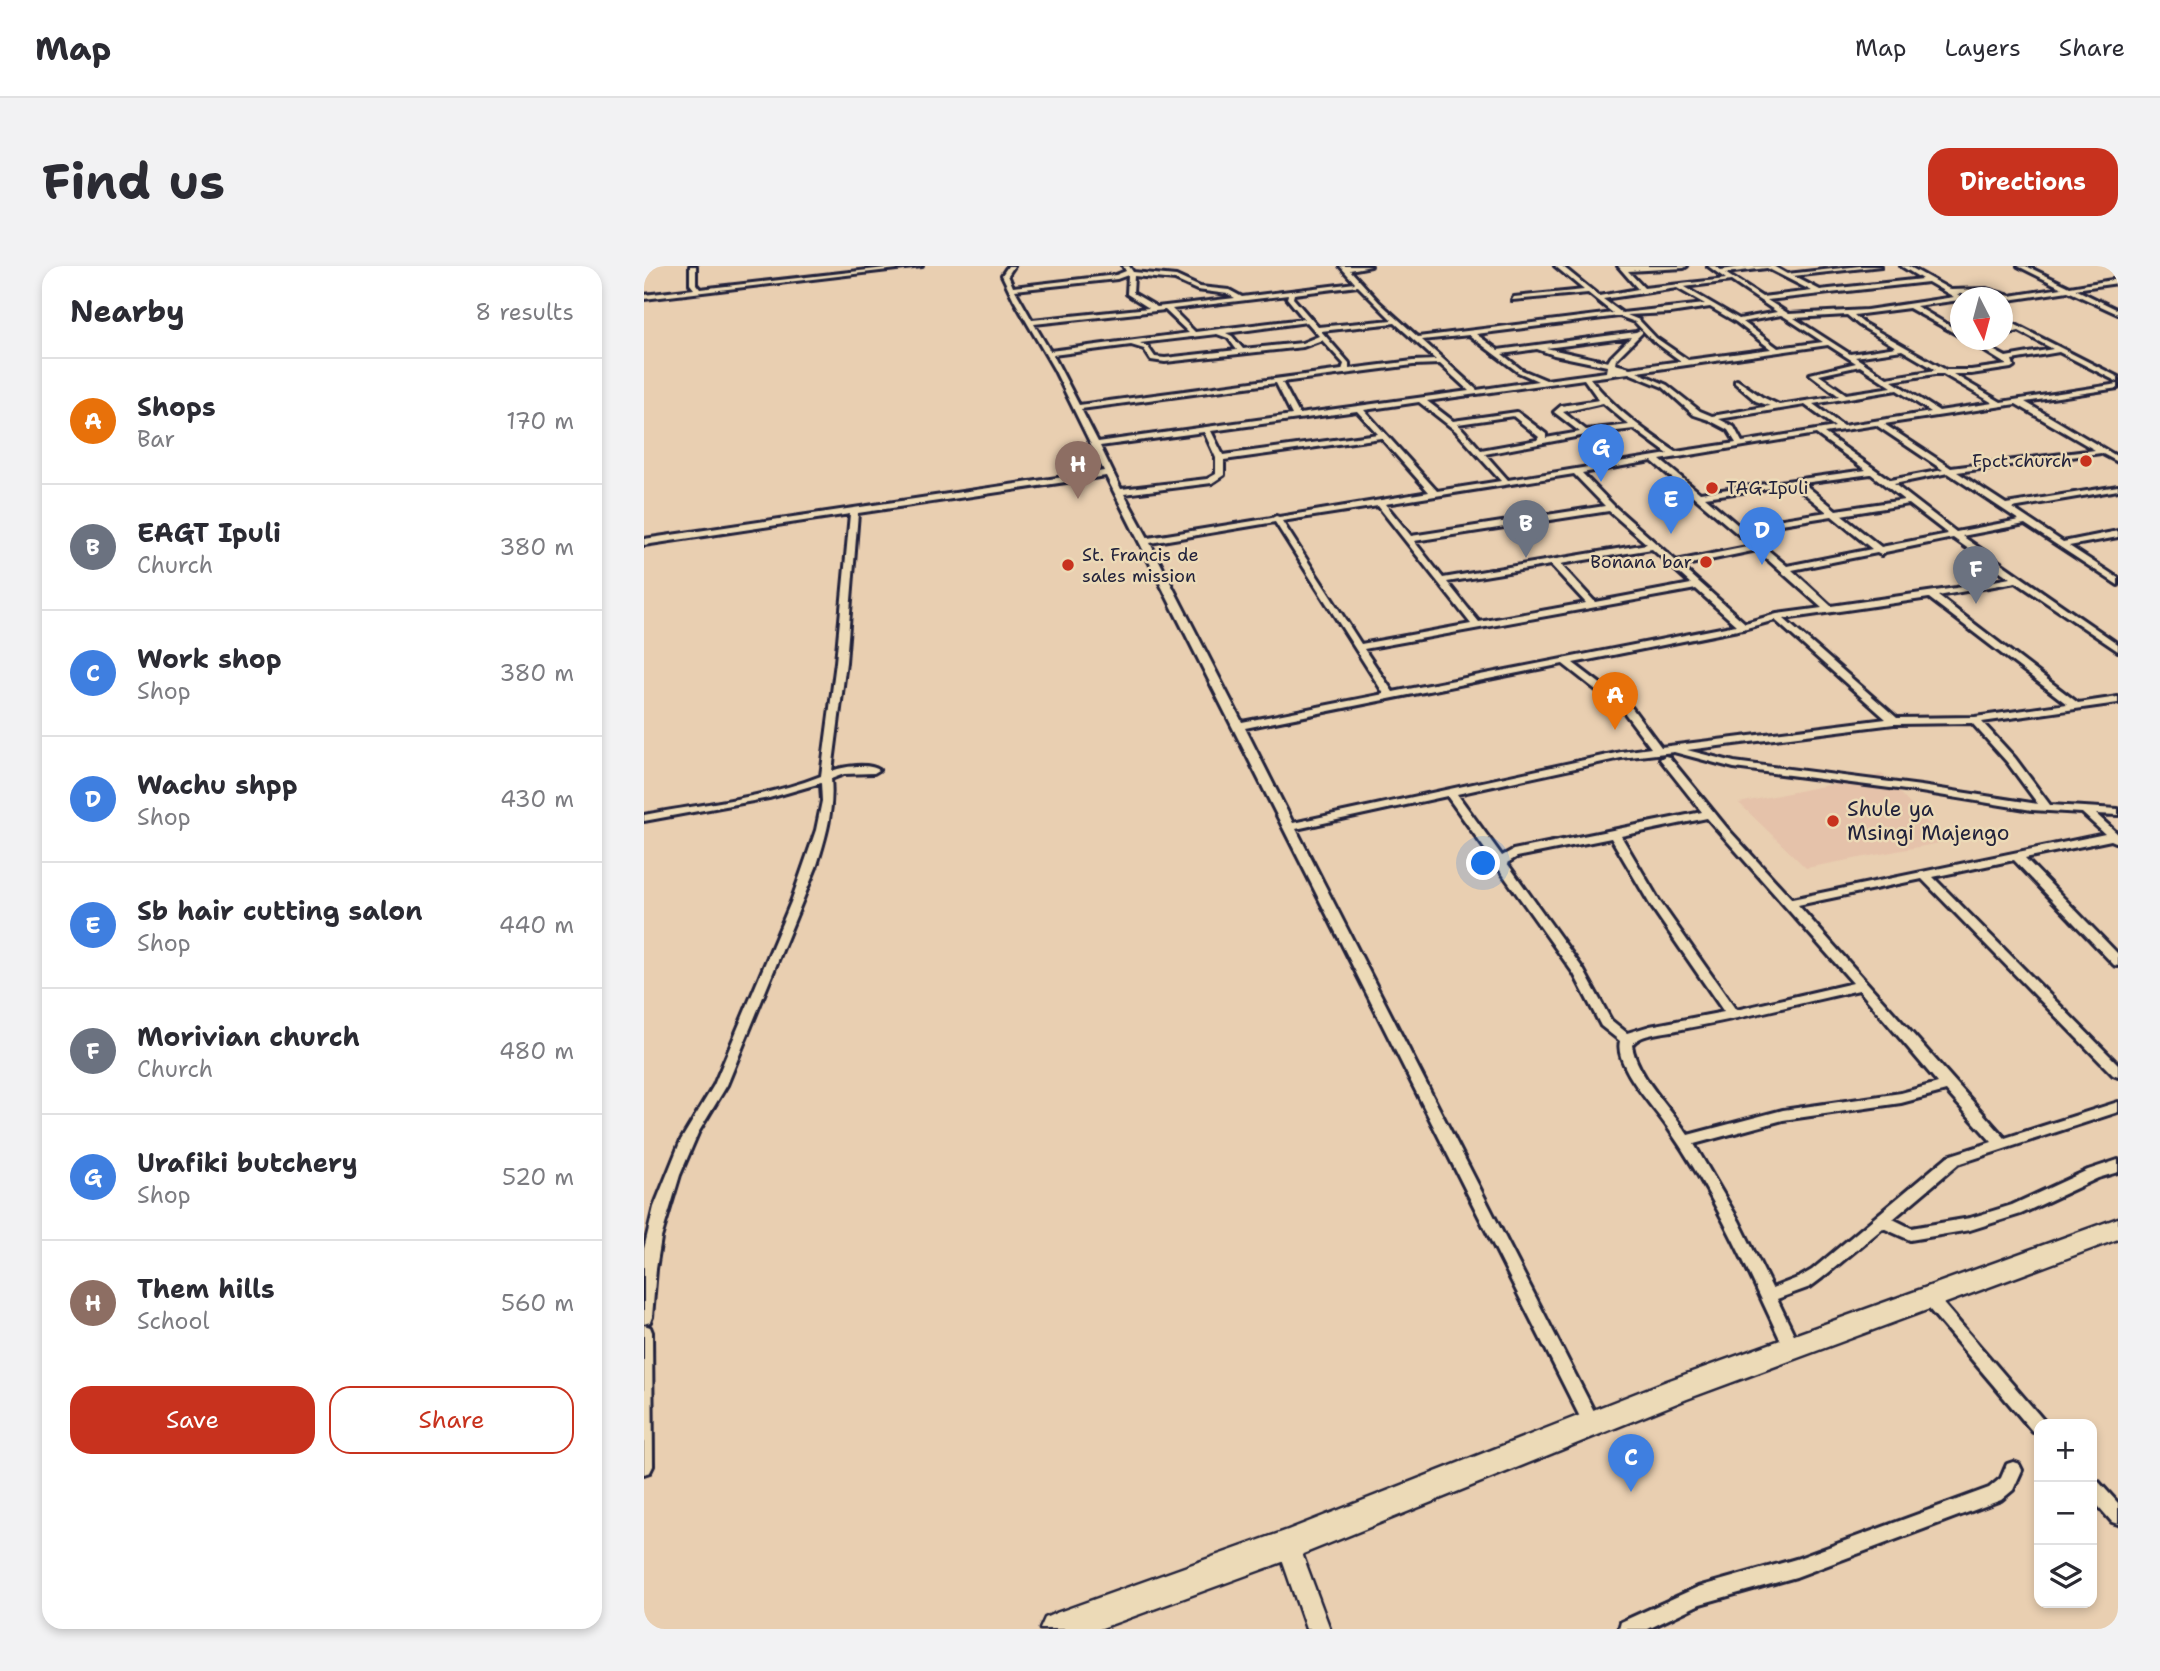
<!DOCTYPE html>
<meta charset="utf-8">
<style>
:root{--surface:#fff;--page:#f2f2f3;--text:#2b2b33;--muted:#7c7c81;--line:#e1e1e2;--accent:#c8321e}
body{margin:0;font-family:"Shantell Sans",sans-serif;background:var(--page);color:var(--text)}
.controls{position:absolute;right:21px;bottom:21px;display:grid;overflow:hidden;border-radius:14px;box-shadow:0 4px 10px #0003}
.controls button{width:63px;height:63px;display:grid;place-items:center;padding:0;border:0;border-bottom:2px solid var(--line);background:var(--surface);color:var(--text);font:35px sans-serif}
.compass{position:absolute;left:1306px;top:21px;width:63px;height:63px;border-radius:50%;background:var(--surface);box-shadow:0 4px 10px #0003;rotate:174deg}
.you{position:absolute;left:840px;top:598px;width:24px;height:24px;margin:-18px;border:5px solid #fff;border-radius:50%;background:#1a73e8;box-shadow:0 0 0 10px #1a73e833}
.badge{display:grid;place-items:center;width:46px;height:46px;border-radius:50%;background:var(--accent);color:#fff;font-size:23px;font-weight:700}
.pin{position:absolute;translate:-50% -58px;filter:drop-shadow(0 2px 4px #0008)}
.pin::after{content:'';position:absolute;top:37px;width:24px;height:21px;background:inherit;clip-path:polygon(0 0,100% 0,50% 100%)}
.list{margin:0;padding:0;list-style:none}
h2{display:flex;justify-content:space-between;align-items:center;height:91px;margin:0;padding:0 28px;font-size:30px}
h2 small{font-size:23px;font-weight:400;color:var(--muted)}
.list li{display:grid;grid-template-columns:46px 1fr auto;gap:21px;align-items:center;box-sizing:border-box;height:126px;padding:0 28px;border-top:2px solid var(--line)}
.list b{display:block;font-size:26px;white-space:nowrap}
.list p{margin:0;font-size:23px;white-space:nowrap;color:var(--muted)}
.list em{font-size:23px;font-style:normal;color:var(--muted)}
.actions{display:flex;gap:14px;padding:21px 28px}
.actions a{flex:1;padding:16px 0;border:2px solid var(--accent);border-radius:21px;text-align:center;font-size:24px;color:var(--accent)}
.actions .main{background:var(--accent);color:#fff}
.icon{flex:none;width:38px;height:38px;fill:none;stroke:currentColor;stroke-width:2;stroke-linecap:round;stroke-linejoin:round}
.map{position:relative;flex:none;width:1474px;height:1363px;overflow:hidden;border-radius:21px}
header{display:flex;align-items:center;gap:42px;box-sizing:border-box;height:98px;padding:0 35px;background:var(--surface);border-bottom:2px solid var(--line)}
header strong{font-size:33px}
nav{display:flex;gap:38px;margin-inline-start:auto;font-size:24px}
.intro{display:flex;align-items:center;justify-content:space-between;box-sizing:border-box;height:168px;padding:0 42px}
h1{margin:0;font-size:49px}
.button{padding:18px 32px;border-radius:21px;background:var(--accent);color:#fff;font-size:24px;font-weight:700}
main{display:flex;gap:42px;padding:0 42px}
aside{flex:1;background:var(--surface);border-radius:21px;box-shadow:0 4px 10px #0003}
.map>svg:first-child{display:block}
</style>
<header>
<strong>Map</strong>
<nav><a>Map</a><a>Layers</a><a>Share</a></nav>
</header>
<div class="intro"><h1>Find us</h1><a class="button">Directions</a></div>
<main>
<aside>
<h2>Nearby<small>8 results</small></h2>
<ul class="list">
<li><span class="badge" style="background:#e8710a">A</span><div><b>Shops</b><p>Bar</p></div><em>170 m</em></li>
<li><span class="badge" style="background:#6b7280">B</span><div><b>EAGT Ipuli</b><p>Church</p></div><em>380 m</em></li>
<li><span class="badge" style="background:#3f7fe0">C</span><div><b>Work shop</b><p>Shop</p></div><em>380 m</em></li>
<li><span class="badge" style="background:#3f7fe0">D</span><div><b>Wachu shpp</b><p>Shop</p></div><em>430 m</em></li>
<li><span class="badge" style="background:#3f7fe0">E</span><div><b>Sb hair cutting salon</b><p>Shop</p></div><em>440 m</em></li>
<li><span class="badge" style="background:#6b7280">F</span><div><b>Morivian church</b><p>Church</p></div><em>480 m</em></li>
<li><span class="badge" style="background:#3f7fe0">G</span><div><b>Urafiki butchery</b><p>Shop</p></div><em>520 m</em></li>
<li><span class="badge" style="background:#8d6e63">H</span><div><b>Them hills</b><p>School</p></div><em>560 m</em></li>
</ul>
<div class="actions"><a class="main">Save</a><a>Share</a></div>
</aside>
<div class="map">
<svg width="1474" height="1363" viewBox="0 0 1474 1363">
<rect width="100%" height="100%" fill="#e9cfb1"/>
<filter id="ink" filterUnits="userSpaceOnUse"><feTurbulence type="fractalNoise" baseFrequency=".0143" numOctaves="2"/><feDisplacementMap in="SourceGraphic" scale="14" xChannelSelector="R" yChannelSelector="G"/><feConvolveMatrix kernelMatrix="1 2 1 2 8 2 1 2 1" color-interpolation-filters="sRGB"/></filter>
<g filter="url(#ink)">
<path fill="#e5c2aa" d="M1238,508L1301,576L1162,602L1095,537Z"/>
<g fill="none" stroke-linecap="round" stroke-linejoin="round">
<defs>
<path id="street" d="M46,0H52V18L56,23L259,0H278L0,33V29L50,23L46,18Z
M364,0H370L364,9L369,21L472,9L482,5L479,0H485L489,6L532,10L556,21L585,24L598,31L711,17L696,0H727L706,4L735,36L774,71L969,47L944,27L868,34L870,31L940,24L911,0H918L955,30L994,23L974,0H1043L1040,2L984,5L1000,22L1082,13L1064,0H1071L1077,4L1105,0H1129L1143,8L1216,0H1237L1149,10L1176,24L1278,13L1257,0H1264L1307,24L1342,23L1366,30L1418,22L1374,0H1382L1426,21L1474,13V17L1431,23L1474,44V48L1424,25L1358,35V32L1342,27L1313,28L1319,32H1316V34L1272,40L1316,66V70L1265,42L1210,49L1219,57L1302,104H1327L1363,99L1323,74H1330L1362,91L1409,83L1375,65L1358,69V65L1369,62L1358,57V52L1474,111V116L1472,115L1415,86L1368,94L1370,100L1367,102L1327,108H1309L1357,136L1474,118V122L1381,136L1474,191V196L1457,187L1313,206L1362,238L1474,220V224L1368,242L1419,276L1474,265V271L1425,280L1474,312V319L1381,258L1318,270L1474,378V385L1372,316L1294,330L1434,437L1474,431V437L1338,456L1371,492L1406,539L1474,543V549L1452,548L1474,568V577L1467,574L1381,592L1474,688V700L1470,699L1370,594L1289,611L1474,798V811L1469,809L1278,613L1154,639L1361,872L1474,836V846L1314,898L1249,953L1267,962L1326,952L1368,939L1444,904L1474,894V906L1454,912L1377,948L1326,964L1266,974L1239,962L1178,1012L1166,1021L1133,1033L1157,1083L1155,1088L1149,1090L1143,1088C1107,1011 1073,932 1024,862C1010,841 970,800 976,775L957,760L930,708L803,530L652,563L953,1151L955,1156L953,1161L947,1164L941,1161L462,210L214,247L202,396L188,505C200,500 225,497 235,504L230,507L200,508L187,513C190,544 182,570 173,599L83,819L54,867L36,909L17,972L12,1003L8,1051L6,1056L0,1058V983L10,941L37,874L70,819L147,636L172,564L178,535L177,517L125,532L0,555V549C59,538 121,532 177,510L192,396L206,248L0,279V273L460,205L410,103L370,34L358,9ZM1123,2L1168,25L1118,31L1081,7ZM484,9L483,28L505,42L388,54L371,24L473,13ZM490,10L531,14L553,24L584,28L591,32L513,41L489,27ZM1087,15L1133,46L1095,53L1040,21ZM1284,16L1310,31L1223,44L1145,48L1123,34ZM714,20L748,54L674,61L649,32L650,28ZM1033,22L1061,38L978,47L959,33ZM644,29L643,32L660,53L551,66L528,43ZM1066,41L1092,56L1127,83L1044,94L1012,72L995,54L983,49L1026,47ZM521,44L545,67L406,85L390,58ZM1137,49L1141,51L1179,76L1134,82L1099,56ZM1203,49L1215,59L1252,81L1206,88L1150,52ZM975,50L991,56L1008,74L1037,95L986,102L971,98L972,93L998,67V65L996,64L992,66L854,84L832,68ZM663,56L675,70L658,77L599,83L588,70L582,67ZM751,57L792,94L769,95L705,103V97L677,65ZM573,68L584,72L593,84L521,92L511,91L504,81L496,77ZM825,69L874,106L894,115L833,124L778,74ZM987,71L967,91L964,96L902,82ZM678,74L700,98L698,104L435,139L409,89L487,79L500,83L507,94L521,96L659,81ZM1184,79L1212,97L1166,108L1195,130L1135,139L1118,131L1093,114L1091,115V117L1112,135L1126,140L1068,150L1056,145L1023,119L993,106ZM893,83L910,89L963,100L962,106L902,114L878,104L858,88ZM1258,84L1292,104L1243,112L1211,91ZM796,98L825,125L655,148L638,116L769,99ZM1216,100L1248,121L1202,128L1175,109ZM985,107L1019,121L1050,149L1065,154L1084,164L1092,177L1032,186C1000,164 971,144 946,112ZM1291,108H1299L1349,137L1295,145L1248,115ZM940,113L955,134L917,140L910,146L936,166L902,172V168L873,146L809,155L783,135ZM632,117L648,149L454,176L437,143ZM1253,124L1287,146L1199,160L1169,138ZM775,136L812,165L857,215L793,225L720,144ZM959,137L985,159L942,164L919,146ZM1372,138L1451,184L1307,202L1240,158ZM1161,139L1191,161L1098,176L1090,161L1075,153ZM713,145L734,168L579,189L567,165ZM869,150L895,171L893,174L837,184L814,158ZM1232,159L1299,204L1246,214L1180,167ZM990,163L1024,188L864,214L841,188L947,168ZM560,166L572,192V208L563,213L477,223L456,180ZM1172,168L1222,204L1056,227L1016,194ZM737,172L785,226L635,251L632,250L628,252L504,272L480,228L568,217L580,209V194ZM1008,195L1108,280L1032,295L970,240L938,207ZM1304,207L1375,254L1312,266L1250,218ZM930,208L961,240L767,270L741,238ZM1227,208L1260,234L1192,244L1159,217ZM1150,219L1183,246L1095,260L1061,231ZM1265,238L1304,268L1237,281L1197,249ZM734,240L827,358L717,378L638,255ZM965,245L1003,278L799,312L770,275ZM1188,250L1228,283L1143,300L1100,264ZM631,256L740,428L598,456L506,277ZM1309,272L1366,312L1312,322L1187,340L1148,304L1233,287L1237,289L1241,286ZM1008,283L1047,318L951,336L916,298ZM1113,284L1178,342L1133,348L1101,357L1037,300ZM907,299L942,337L835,356L803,316ZM1052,323L1092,359L749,426L720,383ZM1285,332L1423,438L1331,451L1253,452L1140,353ZM1131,354L1242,453L1017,481L988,442L929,397L1099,363ZM919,398L980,446L1007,482L977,486L649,557L601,462ZM1328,457L1363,496L1394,538L1277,520L1090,496L1043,484L1250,458ZM1030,486L1090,502L1277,526L1388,544L1438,547L1461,568L1148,633L1083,562L1025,491L1021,490L1016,493L1058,546L869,584L858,590L813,528L977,492ZM1063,552L1209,717L1092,744L1016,636L977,570ZM967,572L1007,640L1080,746L1006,760L983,767L967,754L939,703L863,597L873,591ZM1215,724L1294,817L1257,827L1139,844L1044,869C1027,843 992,809 988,779C996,767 1020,767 1033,764C1094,753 1154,738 1215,724ZM1302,825L1348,876L1304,890L1168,1004L1156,1011L1128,1022L1095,955L1050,878L1139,854L1257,837Z
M1285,1025L1290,1027L1401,1156L1402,1158H1395V1168L1389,1166L1280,1037L1277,1032L1280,1027Z
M0,1059L6,1061L8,1066L9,1200L6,1206L0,1208Z
M1369,1196L1375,1198L1378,1204L1369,1224L1357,1234L1152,1311L1056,1338L1004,1363H975L977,1356L1054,1321L1152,1293L1345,1222L1357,1212L1363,1198Z
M1448,1213L1454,1215L1474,1237V1258L1468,1256L1448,1233Z"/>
<path id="secondary" d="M644,1268L652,1271L686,1363H662L633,1279L636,1271Z"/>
<path id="highway" d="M1474,952V973L1043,1133L644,1294L455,1363H396L401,1352L412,1347L644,1264L1023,1115Z"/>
</defs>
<use href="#street" stroke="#22223b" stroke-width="6"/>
<use href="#secondary" stroke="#22223b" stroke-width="5"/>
<use href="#highway" stroke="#22223b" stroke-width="5"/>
<use href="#street" fill="#ecdab7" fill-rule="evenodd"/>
<use href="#secondary" fill="#ecdab7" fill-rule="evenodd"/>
<use href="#highway" fill="#ecdab7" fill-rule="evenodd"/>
</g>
</g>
<g fill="#c8321e" stroke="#ecdab7" stroke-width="2.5">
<circle cx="1442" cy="195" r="7"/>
<circle cx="1068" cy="222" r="7"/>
<circle cx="1062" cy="296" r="7"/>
<circle cx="424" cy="299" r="7"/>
<circle cx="1189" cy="555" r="7"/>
</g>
<g text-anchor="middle" stroke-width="5" stroke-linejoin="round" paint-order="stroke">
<g font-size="18" fill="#22223b" stroke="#ecdab7" text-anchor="end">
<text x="1428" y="201">Fpct church</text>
<text x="1082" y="228" text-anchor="start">TAG Ipuli</text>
<text x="438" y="295" text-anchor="start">St. Francis de<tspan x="438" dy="21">sales mission</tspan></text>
<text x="1048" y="302">Bonana bar</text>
</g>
<g font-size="21" fill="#22223b" stroke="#ecdab7" text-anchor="start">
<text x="1203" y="550">Shule ya<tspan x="1203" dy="24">Msingi Majengo</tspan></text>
</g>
</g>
</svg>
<div class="controls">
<button>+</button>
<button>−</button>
<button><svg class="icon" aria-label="layers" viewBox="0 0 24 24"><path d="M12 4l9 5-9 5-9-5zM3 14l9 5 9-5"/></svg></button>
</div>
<svg class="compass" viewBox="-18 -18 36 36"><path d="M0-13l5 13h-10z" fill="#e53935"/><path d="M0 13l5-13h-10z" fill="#7c7c81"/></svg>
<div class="you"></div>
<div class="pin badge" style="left:971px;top:464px;background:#e8710a">A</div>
<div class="pin badge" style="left:882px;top:292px;background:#6b7280">B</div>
<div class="pin badge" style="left:987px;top:1226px;background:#3f7fe0">C</div>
<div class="pin badge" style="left:1118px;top:299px;background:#3f7fe0">D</div>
<div class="pin badge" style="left:1027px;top:268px;background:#3f7fe0">E</div>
<div class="pin badge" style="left:1332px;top:338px;background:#6b7280">F</div>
<div class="pin badge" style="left:957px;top:216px;background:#3f7fe0">G</div>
<div class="pin badge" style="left:434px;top:233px;background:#8d6e63">H</div>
</div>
</main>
